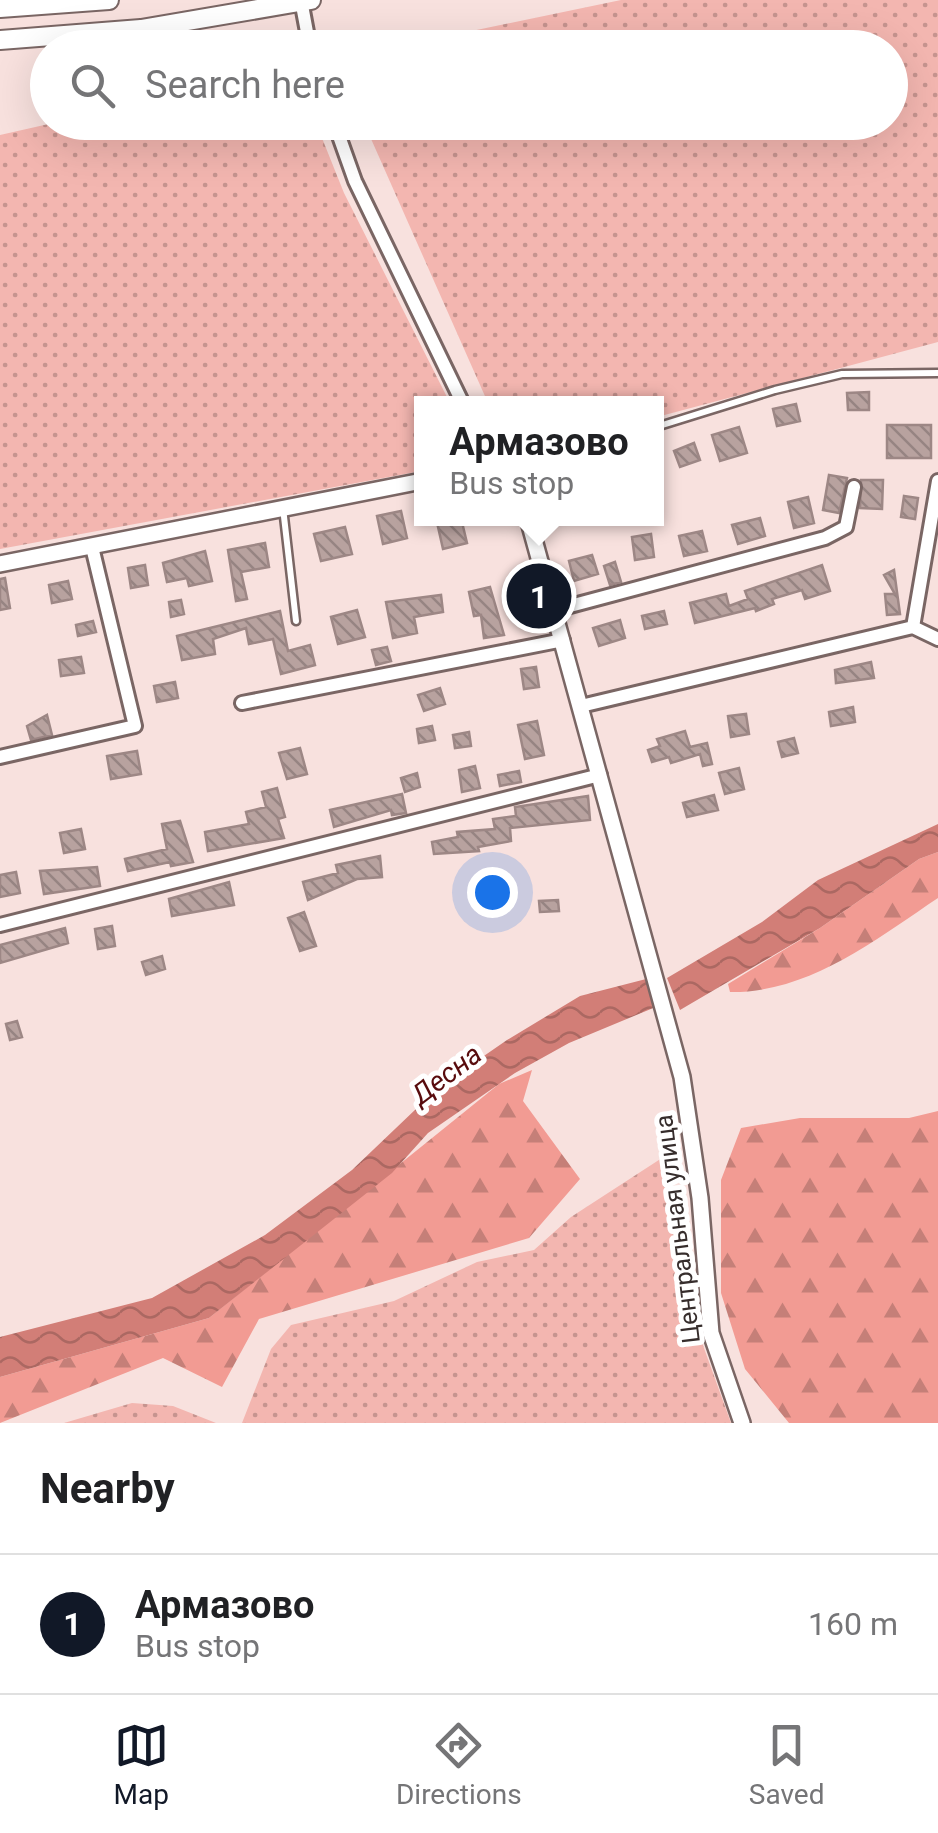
<!DOCTYPE html>
<meta charset="utf-8">
<style>
:root{--surface:#fff;--page:#f6f6f6;--text:#202124;--muted:#757577;--line:#e0e0e0;--accent:#111827}
body{margin:0;font-family:Roboto,sans-serif;background:var(--page);color:var(--text)}
.you{position:absolute;left:492px;top:892px;width:35px;height:35px;margin:-25px;border:8px solid #fff;border-radius:50%;background:#1a73e8;box-shadow:0 0 0 15px #1a73e833}
.badge{display:grid;place-items:center;width:65px;height:65px;border-radius:50%;background:var(--accent);color:#fff;font-size:32px;font-weight:700}
.pin{position:absolute;translate:-50% -50%;border:5px solid #fff;box-shadow:0 2px 10px #0006}
.popup{position:absolute;left:414px;top:396px;width:250px;height:130px;box-sizing:border-box;display:grid;place-content:center;border-radius:0px;background:var(--surface);filter:drop-shadow(0 2px 8px #0005);font-size:32px;white-space:nowrap;color:var(--muted)}
.popup b{font-size:38px;color:var(--text)}
.popup::after{content:'';position:absolute;left:50%;top:100%;margin-left:-20px;border:20px solid transparent;border-top-color:var(--surface)}
.list{margin:0;padding:0;list-style:none}
h2{display:flex;justify-content:space-between;align-items:center;height:130px;margin:0;padding:0 40px;font-size:42px}
h2 small{font-size:32px;font-weight:400;color:var(--muted)}
.list li{display:grid;grid-template-columns:65px 1fr auto;gap:30px;align-items:center;box-sizing:border-box;height:140px;padding:0 40px;border-top:2px solid var(--line)}
.list b{display:block;font-size:38px;white-space:nowrap}
.list p{margin:0;font-size:32px;white-space:nowrap;color:var(--muted)}
.list em{font-size:32px;font-style:normal;color:var(--muted)}
.icon{flex:none;width:55px;height:55px;fill:none;stroke:currentColor;stroke-width:2;stroke-linecap:round;stroke-linejoin:round}
.map{position:relative;flex:none;width:938px;height:1423px;overflow:hidden}
.search{position:absolute;background:var(--surface);box-shadow:0 10px 40px #0002;left:30px;right:30px;top:30px;height:110px;display:flex;align-items:center;gap:25px;box-sizing:border-box;padding:0 35px;border-radius:55px;color:var(--muted);font-size:38px}
.sheet{height:270px;background:var(--surface)}
nav{display:flex;justify-content:space-around;align-items:center;box-sizing:border-box;height:140px;border-top:2px solid var(--line);background:var(--surface);font-size:28px;color:var(--muted)}
nav a{display:grid;justify-items:center;gap:5px}
nav .on{color:var(--accent)}
.map>svg:first-child{display:block}
</style>
<div class="map">
<svg width="938" height="1423" viewBox="0 0 938 1423">
<defs>
<pattern id="grass-dots" width="8" height="8" patternUnits="userSpaceOnUse" patternTransform="scale(2.5)"><rect width="8" height="8" fill="#f3b6b0"/><path d="M2 2h.1M6 6h.1" fill="none" stroke="#c6948f" stroke-width="1.8" stroke-linecap="round"/></pattern>
<pattern id="forest-firs" width="22" height="20" patternUnits="userSpaceOnUse" patternTransform="scale(2.5)"><rect width="22" height="20" fill="#f29b93"/><path d="M5 1l3.5 6h-7zM16 11l3.5 6h-7z" fill="#c57f78"/></pattern>
<pattern id="water-waves" width="16" height="10" patternUnits="userSpaceOnUse" patternTransform="scale(2.5)"><rect width="16" height="10" fill="#d27e77"/><path d="M0 5q4-4 8 0t8 0" fill="none" stroke="#ab6862"/></pattern>
<pattern id="building-back-hatch" width="6" height="6" patternUnits="userSpaceOnUse" patternTransform="scale(2.5)"><rect width="6" height="6" fill="#b8a29f"/><path d="M-1 5l2 2M0 0l6 6M5-1l2 2" fill="none" stroke="#968482"/></pattern>
</defs>
<rect width="100%" height="100%" fill="#f8e1de"/>
<path fill="url(#grass-dots)" d="M621,0H938V342L657,417L656,404L488,403L364,123L890,122V48L395,47Z
M53,123H316L344,193L450,403L422,404L421,471L0,549V135Z
M665,1156L696,1326L731,1423H242L271,1349L291,1325L394,1301L477,1262L534,1250L571,1217Z
M132,1403L173,1406L216,1423H64Z"/>
<path fill="url(#forest-firs)" d="M938,852V898C875,940 809,993 730,992L728,984L820,928L919,859Z
M532,1070L523,1101L580,1179L529,1238L259,1319L222,1387L163,1358L0,1423V1377L209,1318L499,1084Z
M938,1111V1423H789L745,1369L721,1293V1180L741,1128L800,1118H909Z"/>
<path fill="url(#water-waves)" d="M938,824V852L919,859L820,928L680,1010L667,978L762,922L818,880Z
M650,978L658,1006L569,1043L515,1073L428,1133L392,1173L209,1318L0,1377V1337L152,1298L265,1235L352,1170L439,1087L507,1040L580,996Z"/>
<path fill="url(#building-back-hatch)" stroke="#9d8785" stroke-width="2.5" d="M869,392V410H848L847,393Z
M796,404L800,421L777,426L773,409Z
M887,425H931V458H887Z
M739,427L747,453L720,461L712,435Z
M694,443L700,460L680,467L674,451Z
M829,475L847,478L839,513L823,510Z
M861,480H883L882,509L860,508Z
M904,496L918,498L915,519L901,517Z
M808,497L814,523L794,528L788,502Z
M401,511L407,538L383,544L377,516Z
M436,518H461L467,543L443,549Z
M760,518L765,536L738,544L732,525Z
M345,527L352,554L321,561L314,534Z
M702,531L707,551L684,556L679,536Z
M651,534L654,557L635,560L632,537Z
M265,543L269,567L241,572L247,599L236,601L228,550Z
M205,551L212,581L189,586L187,578L167,582L163,563Z
M592,555L598,574L574,581L569,561Z
M615,562L621,582L610,585L604,566Z
M145,565L148,585L131,588L128,568Z
M822,565L830,591L805,599L802,590L772,599L774,604L756,611L755,608L695,623L690,603L726,594L729,606L748,599L745,591Z
M894,570L900,614L887,615L885,594H895L884,575Z
M5,578L10,608L0,610V579Z
M68,581L72,599L52,603L49,585Z
M490,587L504,635L484,638L481,615L474,616L469,592Z
M441,595L443,612L414,617L417,633L393,638L386,602Z
M181,600L184,614L171,617L169,602Z
M357,610L365,637L338,644L331,617Z
M280,611L288,651L310,645L315,665L281,674L273,639L249,644L246,628L213,639L215,654L182,660L177,636Z
M664,611L667,624L645,629L642,616Z
M620,620L625,638L599,646L593,628Z
M93,621L96,632L78,636L76,625Z
M387,647L391,661L376,665L372,650Z
M81,657L84,673L61,676L59,660Z
M871,662L874,678L836,683L835,670Z
M536,667L539,687L524,689L521,669Z
M175,682L178,698L157,702L154,686Z
M440,688L445,704L424,711L418,695Z
M853,707L855,722L831,726L829,712Z
M746,714L749,734L731,737L728,716Z
M47,715L52,735L31,740L27,726Z
M537,721L544,755L525,759L518,725Z
M432,726L435,740L419,743L417,729Z
M685,731L690,747L707,743L712,764L703,766L700,754L671,763L669,757L652,762L648,750L660,746L657,739Z
M469,732L471,746L455,748L453,735Z
M794,738L798,753L782,757L778,742Z
M300,748L307,774L287,779L279,753Z
M137,751L141,774L111,779L107,756Z
M475,766L480,788L462,792L459,770Z
M739,768L744,789L725,794L719,773Z
M519,771L521,782L500,786L498,775Z
M417,773L420,787L405,792L401,778Z
M277,788L285,817L278,819L284,838L208,851L205,832L249,824L246,812L266,807L262,792Z
M402,794L406,813L392,815L391,810L334,827L330,810Z
M714,795L718,810L687,817L683,803Z
M588,796L590,820L510,828L511,841L478,847L479,851L434,854L432,842L458,837L457,832L495,829L493,819L516,816L515,807Z
M180,821L193,862L171,866L170,862L128,871L125,859L167,849L162,824Z
M81,829L85,849L64,853L60,833Z
M380,856L382,877L357,879L308,900L303,882L338,873L336,865Z
M97,867L100,886L44,894L40,871Z
M16,872L20,893L0,897V875Z
M229,882L234,905L172,916L169,899Z
M558,900L559,911L540,912L539,901Z
M304,912L316,946L300,951L288,918Z
M112,926L115,946L98,949L95,929Z
M65,928L68,943L0,963V945Z
M162,956L165,969L146,975L142,962Z
M17,1021L22,1037L10,1040L6,1024Z"/>
<g fill="none" stroke-linecap="round" stroke-linejoin="round">
<defs>
<path id="service" d="M656,427L775,390L842,374L938,373
M283,508L296,621"/>
<path id="minor" d="M301,0L310,48
M334,122L355,181L463,404
M555,610L825,538L846,527L854,487
M913,627L938,639
M242,703L563,640
M581,706L913,627L938,481
M0,757L135,726L92,547
M0,925L600,775"/>
<path id="tertiary" d="M528,518L682,1077L700,1198L711,1333L742,1423
M0,564L422,481"/>
<path id="secondary" d="M0,8L109,0
M0,40L141,29L311,0"/>
</defs>
<use href="#service" stroke="#7a6664" stroke-width="11"/>
<use href="#minor" stroke="#7a6664" stroke-width="18"/>
<use href="#tertiary" stroke="#7a6664" stroke-width="20"/>
<use href="#secondary" stroke="#7a6664" stroke-width="22"/>
<use href="#service" stroke="#fff" stroke-width="6"/>
<use href="#minor" stroke="#fff" stroke-width="12"/>
<use href="#tertiary" stroke="#fff" stroke-width="15"/>
<use href="#secondary" stroke="#fff" stroke-width="18"/>
</g>
<g text-anchor="middle" stroke-width="10" stroke-linejoin="round" paint-order="stroke">
<g font-size="25" fill="#362d2c" stroke="#fff">
<text transform="translate(677 1229) rotate(-97)" y="9">Центральная улица</text>
</g>
<g font-size="28" font-style="italic" fill="#580b0d" stroke="#fff">
<text transform="translate(446 1074) rotate(-37)" y="10">Десна</text>
</g>
</g>
</svg>
<div class="you"></div>
<div class="pin badge" style="left:539px;top:596px">1</div>
<div class="popup"><b>Армазово</b>Bus stop</div>
<div class="search"><svg class="icon" aria-label="search" viewBox="0 0 24 24"><circle cx="10" cy="10" r="6"/><path d="M15 15l6 6"/></svg>Search here</div>
</div>
<section class="sheet">
<h2>Nearby<small></small></h2>
<ul class="list">
<li><span class="badge">1</span><div><b>Армазово</b><p>Bus stop</p></div><em>160 m</em></li>
</ul>
</section>
<nav>
<a class="on"><svg class="icon" aria-label="map" viewBox="0 0 24 24"><path d="M3 6l6-2 6 2 6-2v14l-6 2-6-2-6 2zM9 4v14M15 6v14"/></svg>Map</a>
<a><svg class="icon" aria-label="directions" viewBox="0 0 24 24"><path d="M12 3l9 9-9 9-9-9zM9 14v-3h6M13 9l2 2-2 2"/></svg>Directions</a>
<a><svg class="icon" aria-label="saved" viewBox="0 0 24 24"><path d="M7 4h10v16l-5-4-5 4z"/></svg>Saved</a>
</nav>
